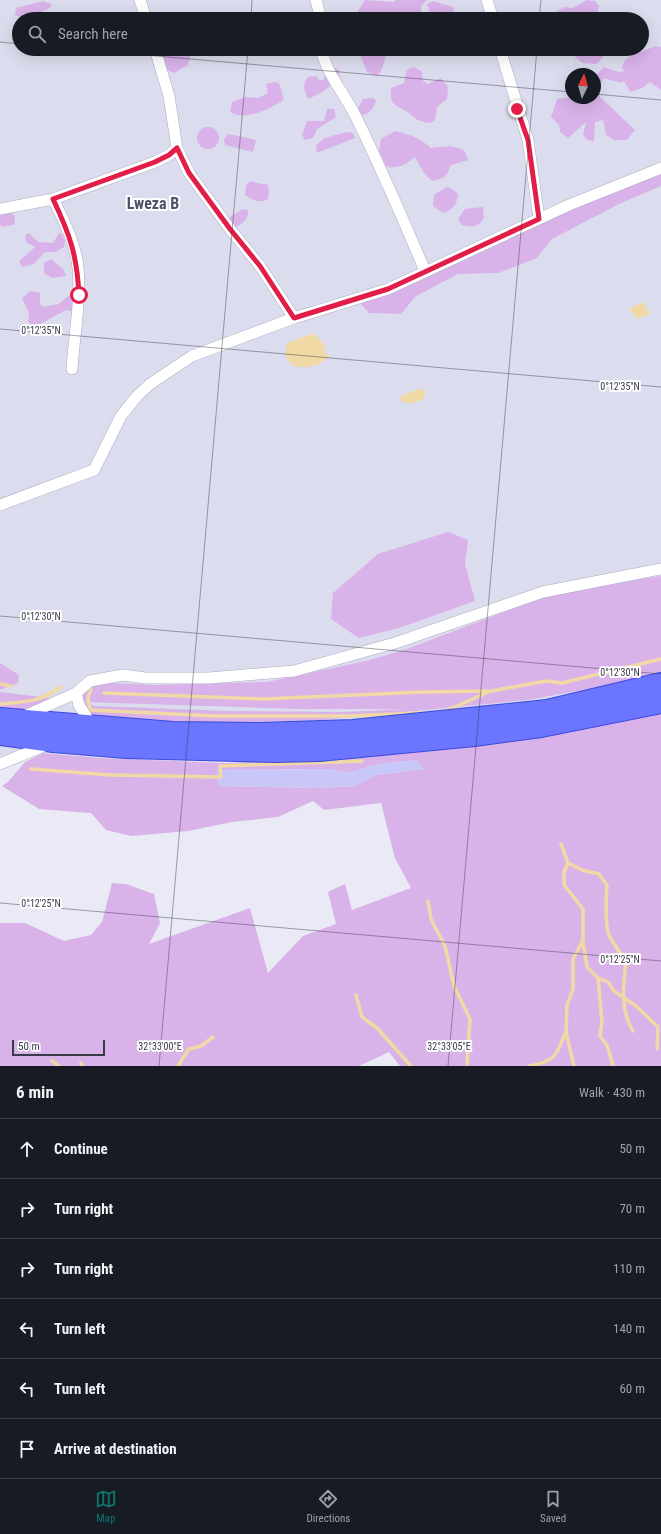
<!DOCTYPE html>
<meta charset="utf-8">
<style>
:root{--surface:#171b24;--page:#242831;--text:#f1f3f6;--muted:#9ea1a6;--line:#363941;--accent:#0f766e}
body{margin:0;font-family:"Roboto Condensed",sans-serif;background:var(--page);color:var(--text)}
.compass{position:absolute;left:565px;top:68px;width:36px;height:36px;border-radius:50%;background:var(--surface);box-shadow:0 4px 16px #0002;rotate:5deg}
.scale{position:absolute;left:12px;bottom:10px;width:93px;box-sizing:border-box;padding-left:4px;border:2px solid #373a49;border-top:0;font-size:11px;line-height:14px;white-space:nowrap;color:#373a49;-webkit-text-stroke:3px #fff;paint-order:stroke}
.stop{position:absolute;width:12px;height:12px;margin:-9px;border:3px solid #e11d48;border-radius:50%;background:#fff}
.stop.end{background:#e11d48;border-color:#fff;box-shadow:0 1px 4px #0008}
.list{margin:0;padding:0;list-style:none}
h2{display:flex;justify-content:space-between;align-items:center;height:52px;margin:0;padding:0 16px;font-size:17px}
h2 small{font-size:13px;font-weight:400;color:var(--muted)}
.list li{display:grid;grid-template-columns:26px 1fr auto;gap:12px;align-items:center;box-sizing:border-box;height:60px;padding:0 16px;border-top:1px solid var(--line)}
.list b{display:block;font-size:15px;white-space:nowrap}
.list em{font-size:13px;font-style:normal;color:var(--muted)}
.icon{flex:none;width:22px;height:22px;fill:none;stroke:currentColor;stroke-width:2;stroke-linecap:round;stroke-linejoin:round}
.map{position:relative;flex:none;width:661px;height:1066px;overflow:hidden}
.search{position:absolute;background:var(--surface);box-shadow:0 4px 16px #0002;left:12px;right:12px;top:12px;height:44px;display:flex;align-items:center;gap:10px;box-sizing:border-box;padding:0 14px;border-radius:22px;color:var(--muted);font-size:15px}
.sheet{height:412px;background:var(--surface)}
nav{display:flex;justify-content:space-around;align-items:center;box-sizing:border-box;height:56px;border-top:1px solid var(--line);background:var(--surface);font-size:11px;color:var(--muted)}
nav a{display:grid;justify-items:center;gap:2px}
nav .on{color:var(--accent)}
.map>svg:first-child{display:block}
</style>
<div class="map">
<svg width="661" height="1066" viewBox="0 0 661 1066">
<rect width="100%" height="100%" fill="#e9eaf5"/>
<path fill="#dbdced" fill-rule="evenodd" d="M0,0H661V711L331,757L214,760L44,751L0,768ZM19,19H642V49H19ZM571,74H595V98H571Z"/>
<path fill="#d9b2e9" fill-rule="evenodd" d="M365,0L394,2L396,0H427L421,6V19H365L358,11Z
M587,0L595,1L599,6L596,19H570L568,15L556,17L554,13L564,7L572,8Z
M43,1L52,4L50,8C36,13 30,23 15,15L16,8Z
M433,1L453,7L454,11L450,19L444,15L428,19L430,13L427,4Z
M655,46L661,47V90L650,82L642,88L630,92L624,81L620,83L604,78L598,88L600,97L635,130L627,140H614L606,135L603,120L595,122L594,141L587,140L583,134L586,122L568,138L560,132L559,125L551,117L557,99L571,97L595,98V76L604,67L618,72L625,71L622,69C624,52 643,53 655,46Z
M161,49H186L191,54L188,65L174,73L165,69L160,54Z
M352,49H390C383,57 385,69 377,76L367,72L360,55Z
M578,49H602L604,52L603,57L597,64L582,63L575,57V51Z
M330,65L339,70V78L323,92L308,99C304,89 302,85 308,77L317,76L319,80H324L325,73Z
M414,67L422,72L423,81L428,84L441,78L448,87L447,99L437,107L435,120L430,123C419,121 418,121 410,114C399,105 389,108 391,88L404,83L407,70Z
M274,82L279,83L284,100C270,108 246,122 230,112L232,102L245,97L258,98L268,93L266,84Z
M372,98L376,100C374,109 368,116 359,115V106L363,99Z
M327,109H334L336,117L317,129L313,138L305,140L302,135L307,121H324Z
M197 138a11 11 0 1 1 22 0a11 11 0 1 1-22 0Z
M395,131C409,134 421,139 431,148L451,146L464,150L468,160L451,165C447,176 445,179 432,181L424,173L415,157C406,164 398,170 386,166L379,152L381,139Z
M346,132L353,133L355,138L317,153L316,145L325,138Z
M228,134L256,140L253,152L225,145L224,139Z
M661,173V186L619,204L552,239L537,258L498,273L458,274L416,296L401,314L369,313L359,302L413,284L467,255L585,202Z
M250,181L262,184H267L269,189L268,199C259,204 253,200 245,195L246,185Z
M447,187L454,190L458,194C457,205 453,210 443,213L433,206L434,195Z
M483,207L484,218C479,227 471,228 462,225L458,219L465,209Z
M243,209L248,210C249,220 242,224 234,228L227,222L231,216Z
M10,212L14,215L15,223L13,225L2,227L0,224V213Z
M29,233L38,242L53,243L59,233H61L65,240L64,247L56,252H45L34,264L22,267L19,261L35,247L26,242L25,235Z
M51,259L63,269L66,276L52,278L44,273V263Z
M30,291L40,293V304L43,307L59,304L67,297L74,294L72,311L66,310L35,327L28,322L29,313L22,298Z
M448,532L468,540L465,564L475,601L399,628L359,638L331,619L333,593L378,554Z
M661,576V676L527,700L321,720L214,723L94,718L81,701L78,684L89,682L155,685L267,682L366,661L407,649L557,592ZM83,702L300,709H405L343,712L226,711L95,706Z
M0,663L19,675L18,683L0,690Z
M0,692L50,698C30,710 24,711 0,708Z
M661,713V1066H400L389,1052L359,1066H0V923H25L64,941L91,935L102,922L112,883L126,884L154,894L160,923L149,944L250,908L268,973L303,936L336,924L328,892L345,884L352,910L411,888L395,858L381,803L324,810L313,801L278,817L232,822L188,831L131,836L106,830L91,813L39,809L2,786L8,782L25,762L43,753L101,758L225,763L331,759L455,748L597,726ZM416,760L424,769L376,775L355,786L319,788L219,786L217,770L333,769C347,777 357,769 372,766C386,762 401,762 416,760Z"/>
<path fill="#c9c6f8" d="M416,760L425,769L376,775L355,786L319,788L218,786L217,770L333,769C348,777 357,769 372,766C386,762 402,762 416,760Z"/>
<path fill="#f1d9a6" d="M643,302L650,314L637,319L629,309Z
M313,333L325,345L324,353L330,356C316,368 310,368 293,366L285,356L287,343Z
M418,389H423L425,392V397C418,403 408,406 400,400L401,396Z"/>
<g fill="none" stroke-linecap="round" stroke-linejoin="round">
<path stroke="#f1d9a6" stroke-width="3.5" d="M0,684L11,686
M91,689L88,698L90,710L215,716H347L424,713
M104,693L263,699L423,692L488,691
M0,704C26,702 39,702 61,687
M443,712L491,691L546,681L562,683L661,659
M31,769L111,775L221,777L220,766L362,761
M561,844L568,863L564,872V885L583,909V940L573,959V989L567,1005L566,1032L574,1066
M568,863L582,870L599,874L607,885C606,895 605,926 609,935C613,944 621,953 626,962C623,985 620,1011 633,1031
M428,901L431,919L445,946L454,986L470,1019L467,1064
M583,942L587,967L598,978L608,982L614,991L636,1006L658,1027L657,1049
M598,978L602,1022L600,1036L607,1045L613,1066
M356,995L362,1017L377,1028L411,1066
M52,1061L59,1066
M81,1063L82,1066
M178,1066L189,1049L201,1046L213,1037
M529,1066C554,1062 557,1056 565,1033"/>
<defs>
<path id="street" d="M140,0L146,19
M316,0L321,19
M487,0L493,19
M321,49C327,75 345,94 356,117C381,168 403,219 425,271
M500,49L528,140L539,219
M177,148L189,173L230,229L260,266L294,318
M53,199C64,221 76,244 78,268C81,302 74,336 72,369
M0,209L53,199L155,162L169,155L177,148L169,96L155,49
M0,505L94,470L121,416L137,396L150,384L192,356L294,318L388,289L569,205L661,168
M76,693L79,705L92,726
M22,717L76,693L90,681L123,675L145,678H209L294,671L395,643L543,592L661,569
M0,764L49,744"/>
<path id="highway" d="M0,718L173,732L260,733L353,730L547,710L661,683
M0,735L53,742L126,748L276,752L319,751L474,736L541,727L661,703"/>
</defs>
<use href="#street" stroke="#acadc0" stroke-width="12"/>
<use href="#highway" stroke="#3a4bde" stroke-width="22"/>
<use href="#street" stroke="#fff" stroke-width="11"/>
<use href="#highway" stroke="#6b75fe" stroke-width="20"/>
</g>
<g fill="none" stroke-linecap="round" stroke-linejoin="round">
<path stroke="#e11d48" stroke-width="5" d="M79,295C77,255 70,235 53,199L155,162L169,155L177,148L189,173L230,229L260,266L294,318L388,289L539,219L528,140L517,109"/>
</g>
<path fill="none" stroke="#373a49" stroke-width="1" stroke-opacity="0.45" d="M251,19L252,0M539,19L541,0M0,42L19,44M75,49L571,92M595,94L661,100M0,329L661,387M0,616L661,674M0,903L661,961M159,1066L248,49M448,1066L537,49"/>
<g text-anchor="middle" stroke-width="4" stroke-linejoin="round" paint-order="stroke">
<g font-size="16" font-weight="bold" fill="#4f526b" stroke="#fff">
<text x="153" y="209">Lweza B</text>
</g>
</g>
<g font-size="10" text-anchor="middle" fill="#373a49" stroke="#fff" stroke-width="4" stroke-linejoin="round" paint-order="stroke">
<text x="41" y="334">0°12'35"N</text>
<text x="620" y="390">0°12'35"N</text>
<text x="41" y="620">0°12'30"N</text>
<text x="620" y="676">0°12'30"N</text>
<text x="41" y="907">0°12'25"N</text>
<text x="620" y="963">0°12'25"N</text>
<text x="160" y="1050">32°33'00"E</text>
<text x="449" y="1050">32°33'05"E</text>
</g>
</svg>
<svg class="compass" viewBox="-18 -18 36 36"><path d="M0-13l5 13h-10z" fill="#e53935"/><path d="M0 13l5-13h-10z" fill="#9ea1a6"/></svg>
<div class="scale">50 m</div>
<div class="stop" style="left:79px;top:295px"></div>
<div class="stop end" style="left:517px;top:109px"></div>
<div class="search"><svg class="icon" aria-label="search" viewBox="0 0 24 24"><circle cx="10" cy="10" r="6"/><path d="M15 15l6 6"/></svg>Search here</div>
</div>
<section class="sheet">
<h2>6 min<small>Walk · 430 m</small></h2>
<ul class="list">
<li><svg class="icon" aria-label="ahead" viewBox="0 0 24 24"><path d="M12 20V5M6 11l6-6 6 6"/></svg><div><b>Continue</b></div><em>50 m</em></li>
<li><svg class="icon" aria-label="right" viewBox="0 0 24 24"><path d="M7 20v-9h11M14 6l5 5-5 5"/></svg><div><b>Turn right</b></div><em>70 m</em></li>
<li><svg class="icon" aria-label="right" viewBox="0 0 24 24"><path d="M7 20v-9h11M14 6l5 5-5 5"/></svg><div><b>Turn right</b></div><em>110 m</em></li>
<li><svg class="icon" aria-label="left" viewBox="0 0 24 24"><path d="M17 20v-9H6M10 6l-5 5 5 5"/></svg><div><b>Turn left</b></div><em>140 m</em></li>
<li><svg class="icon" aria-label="left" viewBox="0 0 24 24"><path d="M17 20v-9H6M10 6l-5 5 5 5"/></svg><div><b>Turn left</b></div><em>60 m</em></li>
<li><svg class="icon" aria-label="arrive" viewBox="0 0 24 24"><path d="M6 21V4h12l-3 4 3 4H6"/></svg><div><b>Arrive at destination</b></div></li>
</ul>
</section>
<nav>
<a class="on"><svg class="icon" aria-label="map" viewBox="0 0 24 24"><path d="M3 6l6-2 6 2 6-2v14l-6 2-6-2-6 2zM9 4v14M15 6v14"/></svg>Map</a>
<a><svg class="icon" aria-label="directions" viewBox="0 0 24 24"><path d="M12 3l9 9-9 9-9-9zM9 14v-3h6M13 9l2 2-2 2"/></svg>Directions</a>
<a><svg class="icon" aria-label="saved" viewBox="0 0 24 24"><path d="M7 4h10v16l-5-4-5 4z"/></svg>Saved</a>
</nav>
